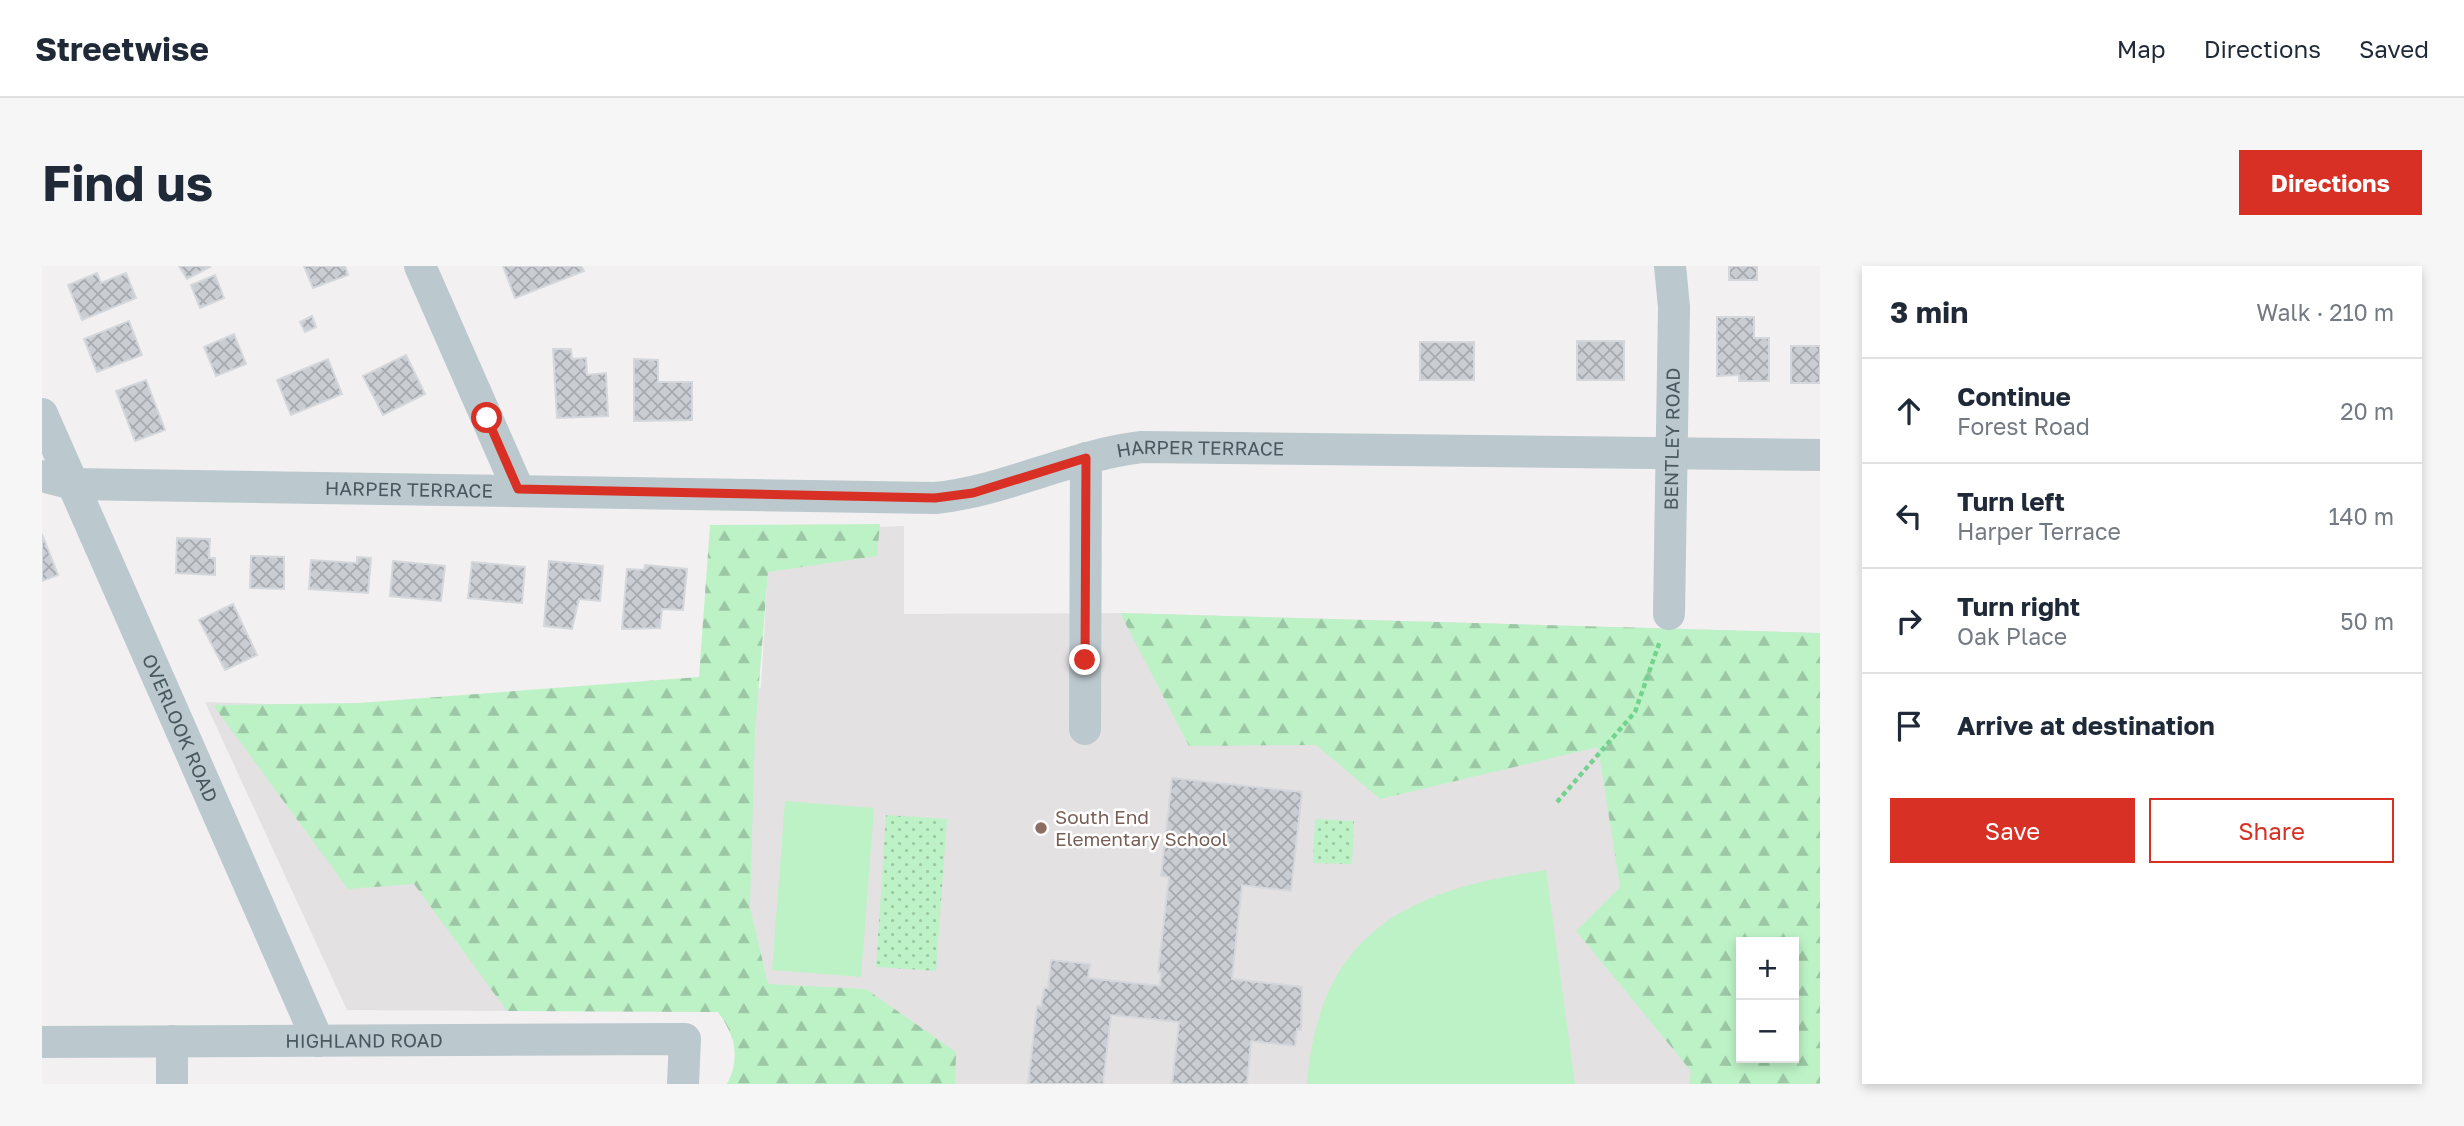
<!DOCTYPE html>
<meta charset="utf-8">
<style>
:root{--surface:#fff;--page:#f6f6f7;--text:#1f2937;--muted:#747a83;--line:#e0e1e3;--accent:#d93025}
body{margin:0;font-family:"Golos Text",sans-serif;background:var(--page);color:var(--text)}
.controls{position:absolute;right:21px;bottom:21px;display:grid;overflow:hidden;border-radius:0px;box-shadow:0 4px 10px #0003}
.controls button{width:63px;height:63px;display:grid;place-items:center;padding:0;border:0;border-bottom:2px solid var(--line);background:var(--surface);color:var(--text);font:35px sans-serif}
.stop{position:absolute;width:21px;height:21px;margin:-16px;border:5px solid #d93025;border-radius:50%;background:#fff}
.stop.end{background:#d93025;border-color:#fff;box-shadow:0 2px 7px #0008}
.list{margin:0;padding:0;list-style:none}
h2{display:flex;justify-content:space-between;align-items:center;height:91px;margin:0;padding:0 28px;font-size:30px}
h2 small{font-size:23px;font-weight:400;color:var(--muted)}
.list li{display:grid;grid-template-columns:46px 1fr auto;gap:21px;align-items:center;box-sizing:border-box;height:105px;padding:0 28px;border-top:2px solid var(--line)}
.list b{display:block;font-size:26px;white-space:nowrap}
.list p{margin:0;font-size:23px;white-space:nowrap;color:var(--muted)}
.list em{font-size:23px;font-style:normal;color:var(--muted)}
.actions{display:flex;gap:14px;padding:21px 28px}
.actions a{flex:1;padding:16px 0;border:2px solid var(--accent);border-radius:0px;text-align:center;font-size:24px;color:var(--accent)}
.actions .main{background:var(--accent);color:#fff}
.icon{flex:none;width:38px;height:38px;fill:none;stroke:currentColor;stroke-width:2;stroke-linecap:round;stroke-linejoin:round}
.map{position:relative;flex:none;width:1778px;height:818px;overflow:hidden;border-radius:0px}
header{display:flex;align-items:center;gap:42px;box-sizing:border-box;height:98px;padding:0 35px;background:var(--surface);border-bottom:2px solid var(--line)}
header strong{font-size:33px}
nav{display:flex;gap:38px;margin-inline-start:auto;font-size:24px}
.intro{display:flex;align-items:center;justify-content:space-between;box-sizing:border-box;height:168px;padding:0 42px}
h1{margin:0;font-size:49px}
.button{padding:18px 32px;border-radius:0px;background:var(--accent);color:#fff;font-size:24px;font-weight:700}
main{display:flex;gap:42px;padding:0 42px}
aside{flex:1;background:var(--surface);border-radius:0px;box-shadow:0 4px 10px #0003}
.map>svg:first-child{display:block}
</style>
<header>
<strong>Streetwise</strong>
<nav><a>Map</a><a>Directions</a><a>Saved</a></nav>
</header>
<div class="intro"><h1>Find us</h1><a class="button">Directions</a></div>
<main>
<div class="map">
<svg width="1778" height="818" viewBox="0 0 1778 818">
<defs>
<pattern id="forest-firs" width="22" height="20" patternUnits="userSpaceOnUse" patternTransform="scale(1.75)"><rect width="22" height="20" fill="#bdf2c6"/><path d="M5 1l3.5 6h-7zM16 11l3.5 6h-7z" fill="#9bc7a4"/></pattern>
<pattern id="park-dots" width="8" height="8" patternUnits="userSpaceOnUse" patternTransform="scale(1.75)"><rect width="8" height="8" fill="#bdf2c6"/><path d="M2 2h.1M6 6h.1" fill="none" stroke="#9bc7a4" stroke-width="1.8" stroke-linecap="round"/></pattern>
<pattern id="building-cross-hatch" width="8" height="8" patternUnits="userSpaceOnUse" patternTransform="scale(1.75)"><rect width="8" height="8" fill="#caced3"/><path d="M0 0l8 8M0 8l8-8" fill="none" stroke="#a6aaae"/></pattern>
</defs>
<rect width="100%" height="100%" fill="#f2f0f0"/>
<path fill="#e4e1e3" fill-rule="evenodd" d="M862,260V348L1078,347L1778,367V818H685L692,806L693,784L690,765L676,746L305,744L163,436L562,448L719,422L728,265ZM1699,676H1752V792H1699Z"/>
<path fill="url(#forest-firs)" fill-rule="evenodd" d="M838,258L835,290L726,306L713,466L708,641L726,718L824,723L914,786L913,818H685C699,792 693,769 676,746L465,745L372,618L306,623L171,439L316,437L657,411L668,259Z
M1078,347L1778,367V818H1647L1649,805L1534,665L1578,621L1556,481L1338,533L1274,479L1147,480ZM1699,676H1752V792H1699Z"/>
<path fill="url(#park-dots)" d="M844,549L905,553L894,705L834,701Z
M1273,553L1312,555L1310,598L1271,597Z"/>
<path fill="#bdf2c6" d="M743,535L832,542L819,711L730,704Z
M1504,604L1533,818H1265C1277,665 1366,624 1504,604Z"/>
<path fill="url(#building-cross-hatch)" stroke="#d4d8dc" stroke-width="2" d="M137,0H167L168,1L145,13Z
M262,0H303L306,9L271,22Z
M461,0H539L542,5L473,32Z
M1687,0H1715V14H1687Z
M55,7L59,17L84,7L94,32L40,54L26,19Z
M173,9L182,32L158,42L149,19Z
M270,50L274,61L263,66L258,56Z
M1675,51H1712V72H1727V115H1697V109L1675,110Z
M87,55L100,89L55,106L42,73Z
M192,68L204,98L174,110L162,81Z
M1535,75H1582V114H1535Z
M1378,76H1432V114H1378Z
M1749,80H1778V117H1749Z
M511,83H529L530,93L544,92L545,109L564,107L566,150L515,152Z
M364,89L383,128L341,149L321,110Z
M286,93L300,128L249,149L235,114Z
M592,93L616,94V116H650V154L592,155Z
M104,114L123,164L93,175L74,125Z
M0,268L16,309L0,315Z
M135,272L168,273L167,292H173V309L134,307Z
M209,290L242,291V323L208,322Z
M315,291L329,292L326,327L267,323L269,294L315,297Z
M351,295L403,300L399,335L348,330Z
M507,295L561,300L558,335L537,333L530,363L502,360Z
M430,296L483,301L480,337L426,332Z
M603,299L645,303L641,344L620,343L618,362L580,363L585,303L602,304Z
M191,338L215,389L183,404L157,354Z
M1130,512L1260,526L1249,625L1200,619L1190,713L1260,721L1259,764L1255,763L1253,780L1209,775L1205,818H1130L1137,756L1069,749L1061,818H986L995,740H999L1002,722H1006L1009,694L1048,698L1046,712L1118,720L1119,707L1116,706L1127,611L1119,610Z"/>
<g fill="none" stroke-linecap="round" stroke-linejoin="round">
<path stroke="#73d290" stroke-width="4.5" stroke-dasharray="5 3.5" stroke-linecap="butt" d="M1515,536L1593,446L1618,375"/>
<g stroke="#bbc8cd" stroke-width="32">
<path d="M378,0L476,223"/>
<path id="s1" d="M0,148L276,775"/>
<path id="s2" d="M0,210L31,218L893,232C964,225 1029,189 1100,181L1778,189"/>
<path id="s3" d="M1627,348L1632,41L1628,0"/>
<path d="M1043,463L1044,192"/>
<path id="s4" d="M0,776L643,773L641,818"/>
<path d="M130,818V775"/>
</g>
</g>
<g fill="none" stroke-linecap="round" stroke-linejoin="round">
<path stroke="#d93025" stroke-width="9" d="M445,152L476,223L893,232L931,227L1044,192L1043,394"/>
</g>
<circle fill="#8d6e63" stroke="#fff" stroke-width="2.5" cx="999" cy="562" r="7"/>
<g text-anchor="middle" stroke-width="5" stroke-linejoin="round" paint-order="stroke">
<g font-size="19" fill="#47585f" stroke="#fff">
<text dy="7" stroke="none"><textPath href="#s3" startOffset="175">BENTLEY ROAD</textPath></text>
<text dy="7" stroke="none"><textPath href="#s2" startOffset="1166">HARPER TERRACE</textPath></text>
<text dy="7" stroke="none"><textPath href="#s2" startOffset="368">HARPER TERRACE</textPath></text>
<text dy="7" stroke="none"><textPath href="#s1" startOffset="343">OVERLOOK ROAD</textPath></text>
<text dy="7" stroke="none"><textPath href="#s4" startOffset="322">HIGHLAND ROAD</textPath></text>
</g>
<g font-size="19" fill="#785e54" stroke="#fff" text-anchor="start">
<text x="1013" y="558">South End<tspan x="1013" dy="22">Elementary School</tspan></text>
</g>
</g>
</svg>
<div class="controls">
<button>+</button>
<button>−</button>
</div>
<div class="stop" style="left:445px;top:152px"></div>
<div class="stop end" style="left:1043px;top:394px"></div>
</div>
<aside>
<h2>3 min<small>Walk · 210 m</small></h2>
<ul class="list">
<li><svg class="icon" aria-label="ahead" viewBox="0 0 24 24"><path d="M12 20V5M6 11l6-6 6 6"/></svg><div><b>Continue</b><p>Forest Road</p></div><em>20 m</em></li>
<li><svg class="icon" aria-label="left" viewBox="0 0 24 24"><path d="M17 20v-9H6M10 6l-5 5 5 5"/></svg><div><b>Turn left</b><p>Harper Terrace</p></div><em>140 m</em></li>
<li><svg class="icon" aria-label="right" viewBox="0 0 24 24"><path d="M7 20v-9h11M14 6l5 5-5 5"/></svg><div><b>Turn right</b><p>Oak Place</p></div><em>50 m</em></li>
<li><svg class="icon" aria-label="arrive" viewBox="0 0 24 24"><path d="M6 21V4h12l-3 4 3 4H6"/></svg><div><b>Arrive at destination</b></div></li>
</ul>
<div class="actions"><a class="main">Save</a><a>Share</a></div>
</aside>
</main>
